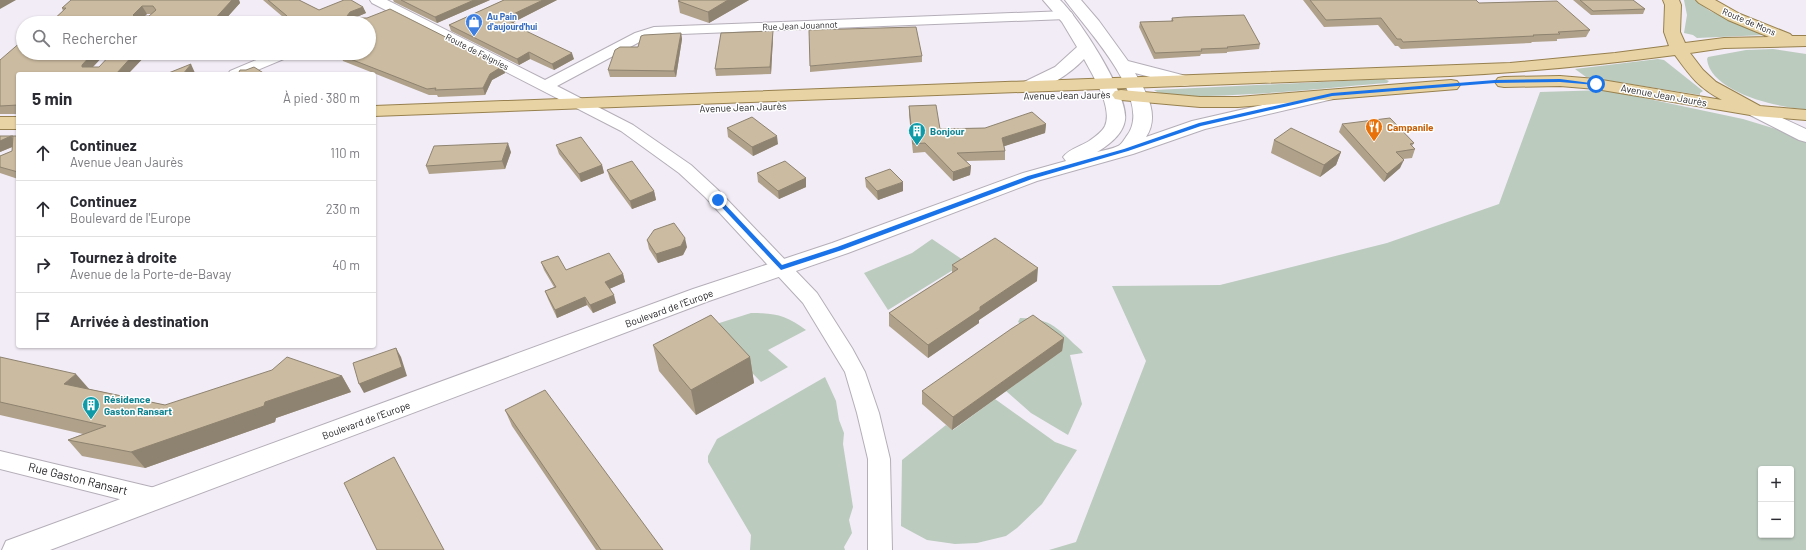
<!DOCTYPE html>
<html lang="fr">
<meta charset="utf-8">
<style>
:root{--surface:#fff;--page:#f2f2f3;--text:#2b2b33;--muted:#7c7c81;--line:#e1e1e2}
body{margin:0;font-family:Barlow,sans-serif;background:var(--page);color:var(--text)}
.controls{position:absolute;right:12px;bottom:12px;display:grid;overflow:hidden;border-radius:4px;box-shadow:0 1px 3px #0004}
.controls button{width:36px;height:36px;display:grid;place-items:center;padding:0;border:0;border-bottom:1px solid var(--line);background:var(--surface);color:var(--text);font:20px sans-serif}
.stop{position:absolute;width:12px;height:12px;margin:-9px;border:3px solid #1a73e8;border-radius:50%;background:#fff}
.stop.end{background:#1a73e8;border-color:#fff;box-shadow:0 1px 4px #0008}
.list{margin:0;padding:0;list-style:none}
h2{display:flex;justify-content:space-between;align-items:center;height:52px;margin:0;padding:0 16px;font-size:17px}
h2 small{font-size:13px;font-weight:400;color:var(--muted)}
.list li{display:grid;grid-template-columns:26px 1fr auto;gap:12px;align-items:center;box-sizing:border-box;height:56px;padding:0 16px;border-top:1px solid var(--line)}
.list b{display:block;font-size:15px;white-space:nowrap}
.list p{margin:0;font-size:13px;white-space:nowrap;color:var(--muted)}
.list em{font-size:13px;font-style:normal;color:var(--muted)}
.icon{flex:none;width:22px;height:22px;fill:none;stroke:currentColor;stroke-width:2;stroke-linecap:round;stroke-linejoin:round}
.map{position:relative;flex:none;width:1806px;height:550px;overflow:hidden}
.search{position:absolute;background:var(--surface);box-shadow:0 1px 3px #0004;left:16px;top:16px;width:360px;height:44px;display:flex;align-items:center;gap:10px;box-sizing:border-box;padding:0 14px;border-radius:22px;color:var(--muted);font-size:15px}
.panel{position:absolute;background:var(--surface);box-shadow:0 1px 3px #0004;left:16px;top:72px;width:360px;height:276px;border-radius:4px}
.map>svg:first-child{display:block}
</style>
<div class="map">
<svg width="1806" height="550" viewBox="0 0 1806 550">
<rect width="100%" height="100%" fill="#f2ecf6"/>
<path fill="#bbcbbe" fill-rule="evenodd" d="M1684,0H1695L1710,11L1764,35L1697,38L1693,35L1684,33L1687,15Z
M1773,49L1806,54V109C1778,108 1710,92 1707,59L1708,57L1746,50Z
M1658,59L1664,60L1703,91L1700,93V95L1586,77L1575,69Z
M1384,79L1389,81L1387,83C1353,85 1172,106 1154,90Z
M1606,90L1743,119L1806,138V550H1049L1076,542L1146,361L1112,286L1220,285L1387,243L1499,204L1540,92ZM1761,469H1791V535H1761Z
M932,239L966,262L888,310L864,273L912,253Z
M751,313C775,313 786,315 806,330L768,350L788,367L761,382L712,332L667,356L656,343Z
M1020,318C1053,318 1058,330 1081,350L1083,353L1070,355L1082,404L1068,435L1031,413L1006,391L1062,351L1018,322Z
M825,377L836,401L839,420L844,433L843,444L853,507L849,520L852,533L844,547L845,550H750L751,535L708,462V456L717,439Z
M995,399L1055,442L1077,450L1042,504L1017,528L1006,536L977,543L955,544L927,540L901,526L902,460L946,425L953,430Z"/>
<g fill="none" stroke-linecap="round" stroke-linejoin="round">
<defs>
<path id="street" d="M370,0H387L545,80L635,33L654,27L1066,11L1071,12L1073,15L1071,18L1066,19L656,35L645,39L557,86L633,125L691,165L717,189L817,293L852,348L865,372L879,413L890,459L892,550H868V459L857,413L845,372L803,303L705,197L679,173L621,131L372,3Z
M273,53H293L291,56L248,74H228L230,71Z
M0,451L155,488L163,491L167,498L163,505L155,508L0,469Z"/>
<path id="secondary" d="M1043,0H1060C1079,18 1129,95 1125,120C1123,134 1109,145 1097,152C1104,150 1112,149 1118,146C1121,145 1124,140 1126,137C1156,101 1086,29 1065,0H1081L1099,21L1128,61L1190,77L1193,81L1190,85L1184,86L1135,73C1147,93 1160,116 1146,137L1192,121L1327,90L1333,91L1336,95L1333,99L1205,129L1133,154L1037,181L848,253L709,301L50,550H2L6,541L693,289L832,243L1023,173L1066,161L1063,157C1069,149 1081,146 1089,141C1095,137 1102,132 1105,126C1113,107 1093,76 1084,59C1072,72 1042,94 1024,90L1021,86L1024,82L1055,67L1077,47L1062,22Z
M1756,106L1806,129V142L1799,140L1750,115L1747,111L1750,107Z"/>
<path id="primary" d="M1663,0H1679L1681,5L1680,32L1685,43L1724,38L1769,37L1728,20L1699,3L1696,0H1715L1740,14L1790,34L1792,36H1806V46L1724,48L1690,53L1703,70L1716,82L1760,106L1806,110V120L1756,116L1596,89L1560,86L1504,87L1498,86L1495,82L1498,78L1504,77L1560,76L1596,79L1722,100C1698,87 1691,77 1675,55C1600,65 1525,72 1450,76L374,116V106L1510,63L1615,53L1669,46L1664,32L1665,5Z
M1451,80L1457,81L1460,85L1457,89L1238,107H1200L1121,100L1115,99L1112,95L1115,91L1121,90L1200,97H1238Z
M0,117H18V129H0Z"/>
</defs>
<use href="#street" stroke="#b4aeb8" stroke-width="2"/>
<use href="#secondary" stroke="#b4aeb8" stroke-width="2"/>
<use href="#primary" stroke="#97804e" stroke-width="2"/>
<use href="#street" fill="#fff" fill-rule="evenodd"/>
<use href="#secondary" fill="#fff" fill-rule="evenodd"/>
<use href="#primary" fill="#e8d3a4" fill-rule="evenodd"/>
</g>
<path fill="#afa18a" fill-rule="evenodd" d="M71,0H239L240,3L222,23H50L63,11L62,8ZM147,14H153L149,16H144Z
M263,0H299L319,10L363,7L366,13L354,18L503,66L505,73L492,80L485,95L438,97L437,95H429L343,61L342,58L332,53H369L283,17Z
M393,0H490L437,23L394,2Z
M504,0H557L514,22V24L529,30V33L574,59L554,70L530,59L519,65L451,31L449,25Z
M680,0H749L709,23L680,13L678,1Z
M1303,0H1476L1479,3L1590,30L1586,37L1557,39V41L1532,42L1531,43L1401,49L1398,46H1395L1378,25L1324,27Z
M1573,0H1633L1645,9L1643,14L1591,15Z
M1172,18L1260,44L1259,49L1227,52V53L1201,54L1200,56L1154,59L1139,27L1140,22L1171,21Z
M681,33L682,39L676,77H610L608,70L638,47Z
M773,37L771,74L716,76L715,69Z
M23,53H106L93,67H99L148,53L128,74H18V114H0V60Z
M922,56V62L810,72V66Z
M909,106L940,129L985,128L1046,124L1045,133L1004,146L1005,151V160L966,161L971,166L970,175L953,181L925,152L913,153L909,115Z
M1342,124L1414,143L1412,146L1415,149L1412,158L1403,159L1400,168L1384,182L1339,132Z
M727,128L778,144L753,156L728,137Z
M0,136H18V179L0,173V156L12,151V147L0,152Z
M1274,140L1341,152L1336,165L1320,177L1271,153Z
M556,145L602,165L604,173L581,182L559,154Z
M511,152L505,169L429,174L426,166Z
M607,170L654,191L656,200L632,209L610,179Z
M757,173L806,178V187L779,199L758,182Z
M865,178L903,191L878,200L866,187Z
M647,240L687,247L683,255L658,263L649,249Z
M541,262L566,270L623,274L625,282L609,289L616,303L593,313L587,305L557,318L548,299L545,291L554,287L544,270Z
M952,265L1037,281L979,320V323L928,358L889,326V313L952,273Z
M1064,338L1062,351L952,430L922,404V391Z
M653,345L750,357L754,383L696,415L659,371Z
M0,357L89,389L165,405L342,376L351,392L276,418L275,422L145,468L82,456L68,440L83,434L0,415Z
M505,410L663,550H596L512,426Z"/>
<path fill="#8e8370" d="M0,0H16L0,9Z
M232,0H239L240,3L222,23H211Z
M474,0H490L437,23L435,17Z
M543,0H557L514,22V24L507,20L509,16Z
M728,0H749L709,23L708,12Z
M142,6L147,14L138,23L133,15Z
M363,7L366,13L352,19L350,22L347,16L350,12Z
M773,31V37L771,74L770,67Z
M681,33L682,39L676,77L674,71Z
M529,52L530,59L519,65L517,59Z
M93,53H106L87,73L82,67V65Z
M135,53H148L128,74H116Z
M572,53L574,59L554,70L552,64Z
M191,64L195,73L194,74H183Z
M503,66L505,73L492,80L485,95L483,88L490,74Z
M1046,124L1045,133L1002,147V138Z
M11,136L17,145L0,152V141Z
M777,136L778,144L753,156L752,147Z
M508,143L511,152L505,169L502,161Z
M1341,152L1336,165L1320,177L1324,165Z
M1404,160L1400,168L1384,182L1387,174Z
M602,165L604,173L581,182L579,174Z
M971,166L970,175L953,181V172Z
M806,178V187L779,199L778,191Z
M903,182V191L878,200L877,191Z
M654,191L656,200L632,209L630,201Z
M685,238L687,247L683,255L658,263L656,254Z
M1038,268L1037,281L979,320V323L928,358V345L980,307Z
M623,274L625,282L607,290L605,282Z
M614,295L616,303L593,313L590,305Z
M585,297L587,305L557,318L555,310Z
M1064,338L1062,351L952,430L953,417Z
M396,348L401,357L407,376L364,393L359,384Z
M750,357L754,383L696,415L691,390Z
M76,374L90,390L64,384Z
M342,376L351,392L276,418L275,422L145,468L131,452L265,402Z"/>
<path fill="#cbbba0" stroke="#8e8370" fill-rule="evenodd" d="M71,0H232L211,23H50L66,8H62ZM142,6H153L156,10L149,16H134L133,15Z
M268,0H299L319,10L344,0H351L363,7L350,12L347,16L348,18H367L390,9L503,66L490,74L483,88L435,90L436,88L427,89L340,55L343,53H369V23H267L287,16Z
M401,0H474L435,17Z
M504,0H543L509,16L512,18L507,20L529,30L526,31L572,53L552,64L529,52L517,59L449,25Z
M680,0H728L708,12L678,1Z
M1310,0H1476L1479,3L1557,1L1590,30L1558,32L1560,34L1533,35L1534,36L1403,42L1401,39H1397L1381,18L1326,20Z
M1580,0H1633L1645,9L1593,11Z
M1244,15L1260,44L1227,47L1228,48L1201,49L1202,51L1155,53L1140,22L1173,21L1172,18L1184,17Z
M916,27L922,56L810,66L809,30Z
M773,31L770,67L715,69L721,33Z
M681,33L674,71L608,70L615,50L620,47H638L641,36L644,35Z
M22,41H23V53H93L82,65V67H99L112,53H135L116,74H18V105L0,106V60Z
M191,64L183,74H166Z
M254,67L265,74H238L240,70H246Z
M936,105L940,129L985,128L1032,112L1046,124L1002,138L1005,151L957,153L971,166L953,172L925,143L913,144L909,106Z
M752,117L777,136L752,147L727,128Z
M1390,118L1414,143L1410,144L1415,149L1396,152L1404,160L1387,174L1342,124Z
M1291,128L1341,152L1324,165L1274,140Z
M0,136H18V172L0,167V156L12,151L13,136H11L0,141Z
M581,137L602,165L579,174L556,145Z
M508,143L502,161L426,166L434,146Z
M632,161L654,191L630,201L607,170Z
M785,161L806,178L778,191L757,173Z
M890,169L903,182L877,191L865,178Z
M674,223L685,238L681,246L656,254L647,240L654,230Z
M995,238L1038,268L980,307V310L928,345L889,313L958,269L952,265Z
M609,253L623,274L605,282L614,295L590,305L585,297L555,310L545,291L556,287L541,262L558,256L566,270Z
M711,315L750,357L691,390L653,345Z
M1033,315L1064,338L953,417L922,391L1011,329Z
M396,348L402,367L359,384L353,363Z
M0,357L76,374L64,384L165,405L272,370L287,357L342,376L265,402L264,406L131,452L68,440L106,426L0,402Z
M545,390L663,550H601L505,410Z
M394,457L444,550H377L344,483Z"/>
<path fill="#1a73e8" d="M1560,79L1598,84L1596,85L1560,82L1495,83L1332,96L1201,126L1128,151L1032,179L842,250L781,270L715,200L720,199L782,265L837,247L1028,176L1124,149L1199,123L1332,93L1495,80Z"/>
<defs>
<symbol id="shop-pin" viewBox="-11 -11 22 30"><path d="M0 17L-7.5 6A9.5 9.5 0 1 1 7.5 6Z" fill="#3f7fe0" stroke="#fff"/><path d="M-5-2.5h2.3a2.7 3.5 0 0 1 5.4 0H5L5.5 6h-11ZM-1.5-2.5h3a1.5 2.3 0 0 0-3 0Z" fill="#fff"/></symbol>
<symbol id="restaurant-pin" viewBox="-11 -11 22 30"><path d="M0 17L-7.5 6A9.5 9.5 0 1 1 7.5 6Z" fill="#e8710a" stroke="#fff"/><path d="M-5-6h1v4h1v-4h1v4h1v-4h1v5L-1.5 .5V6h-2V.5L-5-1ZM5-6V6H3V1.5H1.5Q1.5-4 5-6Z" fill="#fff"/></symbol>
<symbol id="building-pin" viewBox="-11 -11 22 30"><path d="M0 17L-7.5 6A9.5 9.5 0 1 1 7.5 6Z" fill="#0f9aa8" stroke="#fff"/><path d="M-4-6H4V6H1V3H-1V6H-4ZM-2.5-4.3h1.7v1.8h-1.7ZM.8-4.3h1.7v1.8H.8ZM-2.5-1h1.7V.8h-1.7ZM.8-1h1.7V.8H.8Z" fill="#fff"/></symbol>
</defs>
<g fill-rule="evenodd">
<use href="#shop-pin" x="464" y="12" width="20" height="27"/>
<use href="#restaurant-pin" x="1364" y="117" width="20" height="27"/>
<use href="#building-pin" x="907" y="121" width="20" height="27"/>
<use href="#building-pin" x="81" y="395" width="20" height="27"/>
</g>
<g text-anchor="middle" stroke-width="3" stroke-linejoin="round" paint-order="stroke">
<g font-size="9" font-weight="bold" fill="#366cbe" stroke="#fff" text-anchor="start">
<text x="487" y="20">Au Pain<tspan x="487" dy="10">d'aujourd'hui</tspan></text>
</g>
<g font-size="9" fill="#1f1d20" stroke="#fff">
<text transform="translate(1749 22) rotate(23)" y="3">Route de Mons</text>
<text transform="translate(800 26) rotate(-2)" y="3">Rue Jean Jouannot</text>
<text transform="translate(477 52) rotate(27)" y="3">Route de Feignies</text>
</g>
<g font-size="10" fill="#1f1d20" stroke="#fff">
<text transform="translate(1067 95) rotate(-1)" y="4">Avenue Jean Jaurès</text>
<text transform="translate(1664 95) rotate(10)" y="4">Avenue Jean Jaurès</text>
<text transform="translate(743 107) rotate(-2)" y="4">Avenue Jean Jaurès</text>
<text transform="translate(669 308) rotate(-20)" y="4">Boulevard de l'Europe</text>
<text transform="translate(366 420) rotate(-20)" y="4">Boulevard de l'Europe</text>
</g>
<g font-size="10" font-weight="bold" fill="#c56008" stroke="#fff" text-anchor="start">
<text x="1387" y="131">Campanile</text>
</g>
<g font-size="10" font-weight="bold" fill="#0d838f" stroke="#fff" text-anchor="start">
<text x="930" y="135">Bonjour</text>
<text x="104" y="403">Résidence<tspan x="104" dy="12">Gaston Ransart</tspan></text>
</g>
<g font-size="12" fill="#1f1d20" stroke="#fff">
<text transform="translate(78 479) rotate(14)" y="4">Rue Gaston Ransart</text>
</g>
</g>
</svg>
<div class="controls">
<button>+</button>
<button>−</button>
</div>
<div class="stop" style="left:1596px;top:84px"></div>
<div class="stop end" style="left:718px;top:200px"></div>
<div class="search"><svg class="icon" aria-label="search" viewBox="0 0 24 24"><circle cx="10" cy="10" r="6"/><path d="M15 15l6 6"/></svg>Rechercher</div>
<section class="panel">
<h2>5 min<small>À pied · 380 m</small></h2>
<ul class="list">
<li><svg class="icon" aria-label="ahead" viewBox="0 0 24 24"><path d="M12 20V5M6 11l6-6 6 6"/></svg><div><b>Continuez</b><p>Avenue Jean Jaurès</p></div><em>110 m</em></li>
<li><svg class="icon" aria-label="ahead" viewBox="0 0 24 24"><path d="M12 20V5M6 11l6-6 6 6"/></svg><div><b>Continuez</b><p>Boulevard de l'Europe</p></div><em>230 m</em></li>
<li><svg class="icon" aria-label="right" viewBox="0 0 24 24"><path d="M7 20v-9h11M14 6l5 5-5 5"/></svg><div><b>Tournez à droite</b><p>Avenue de la Porte-de-Bavay</p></div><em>40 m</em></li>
<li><svg class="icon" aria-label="arrive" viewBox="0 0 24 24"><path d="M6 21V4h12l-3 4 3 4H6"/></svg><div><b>Arrivée à destination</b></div></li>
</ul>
</section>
</div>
